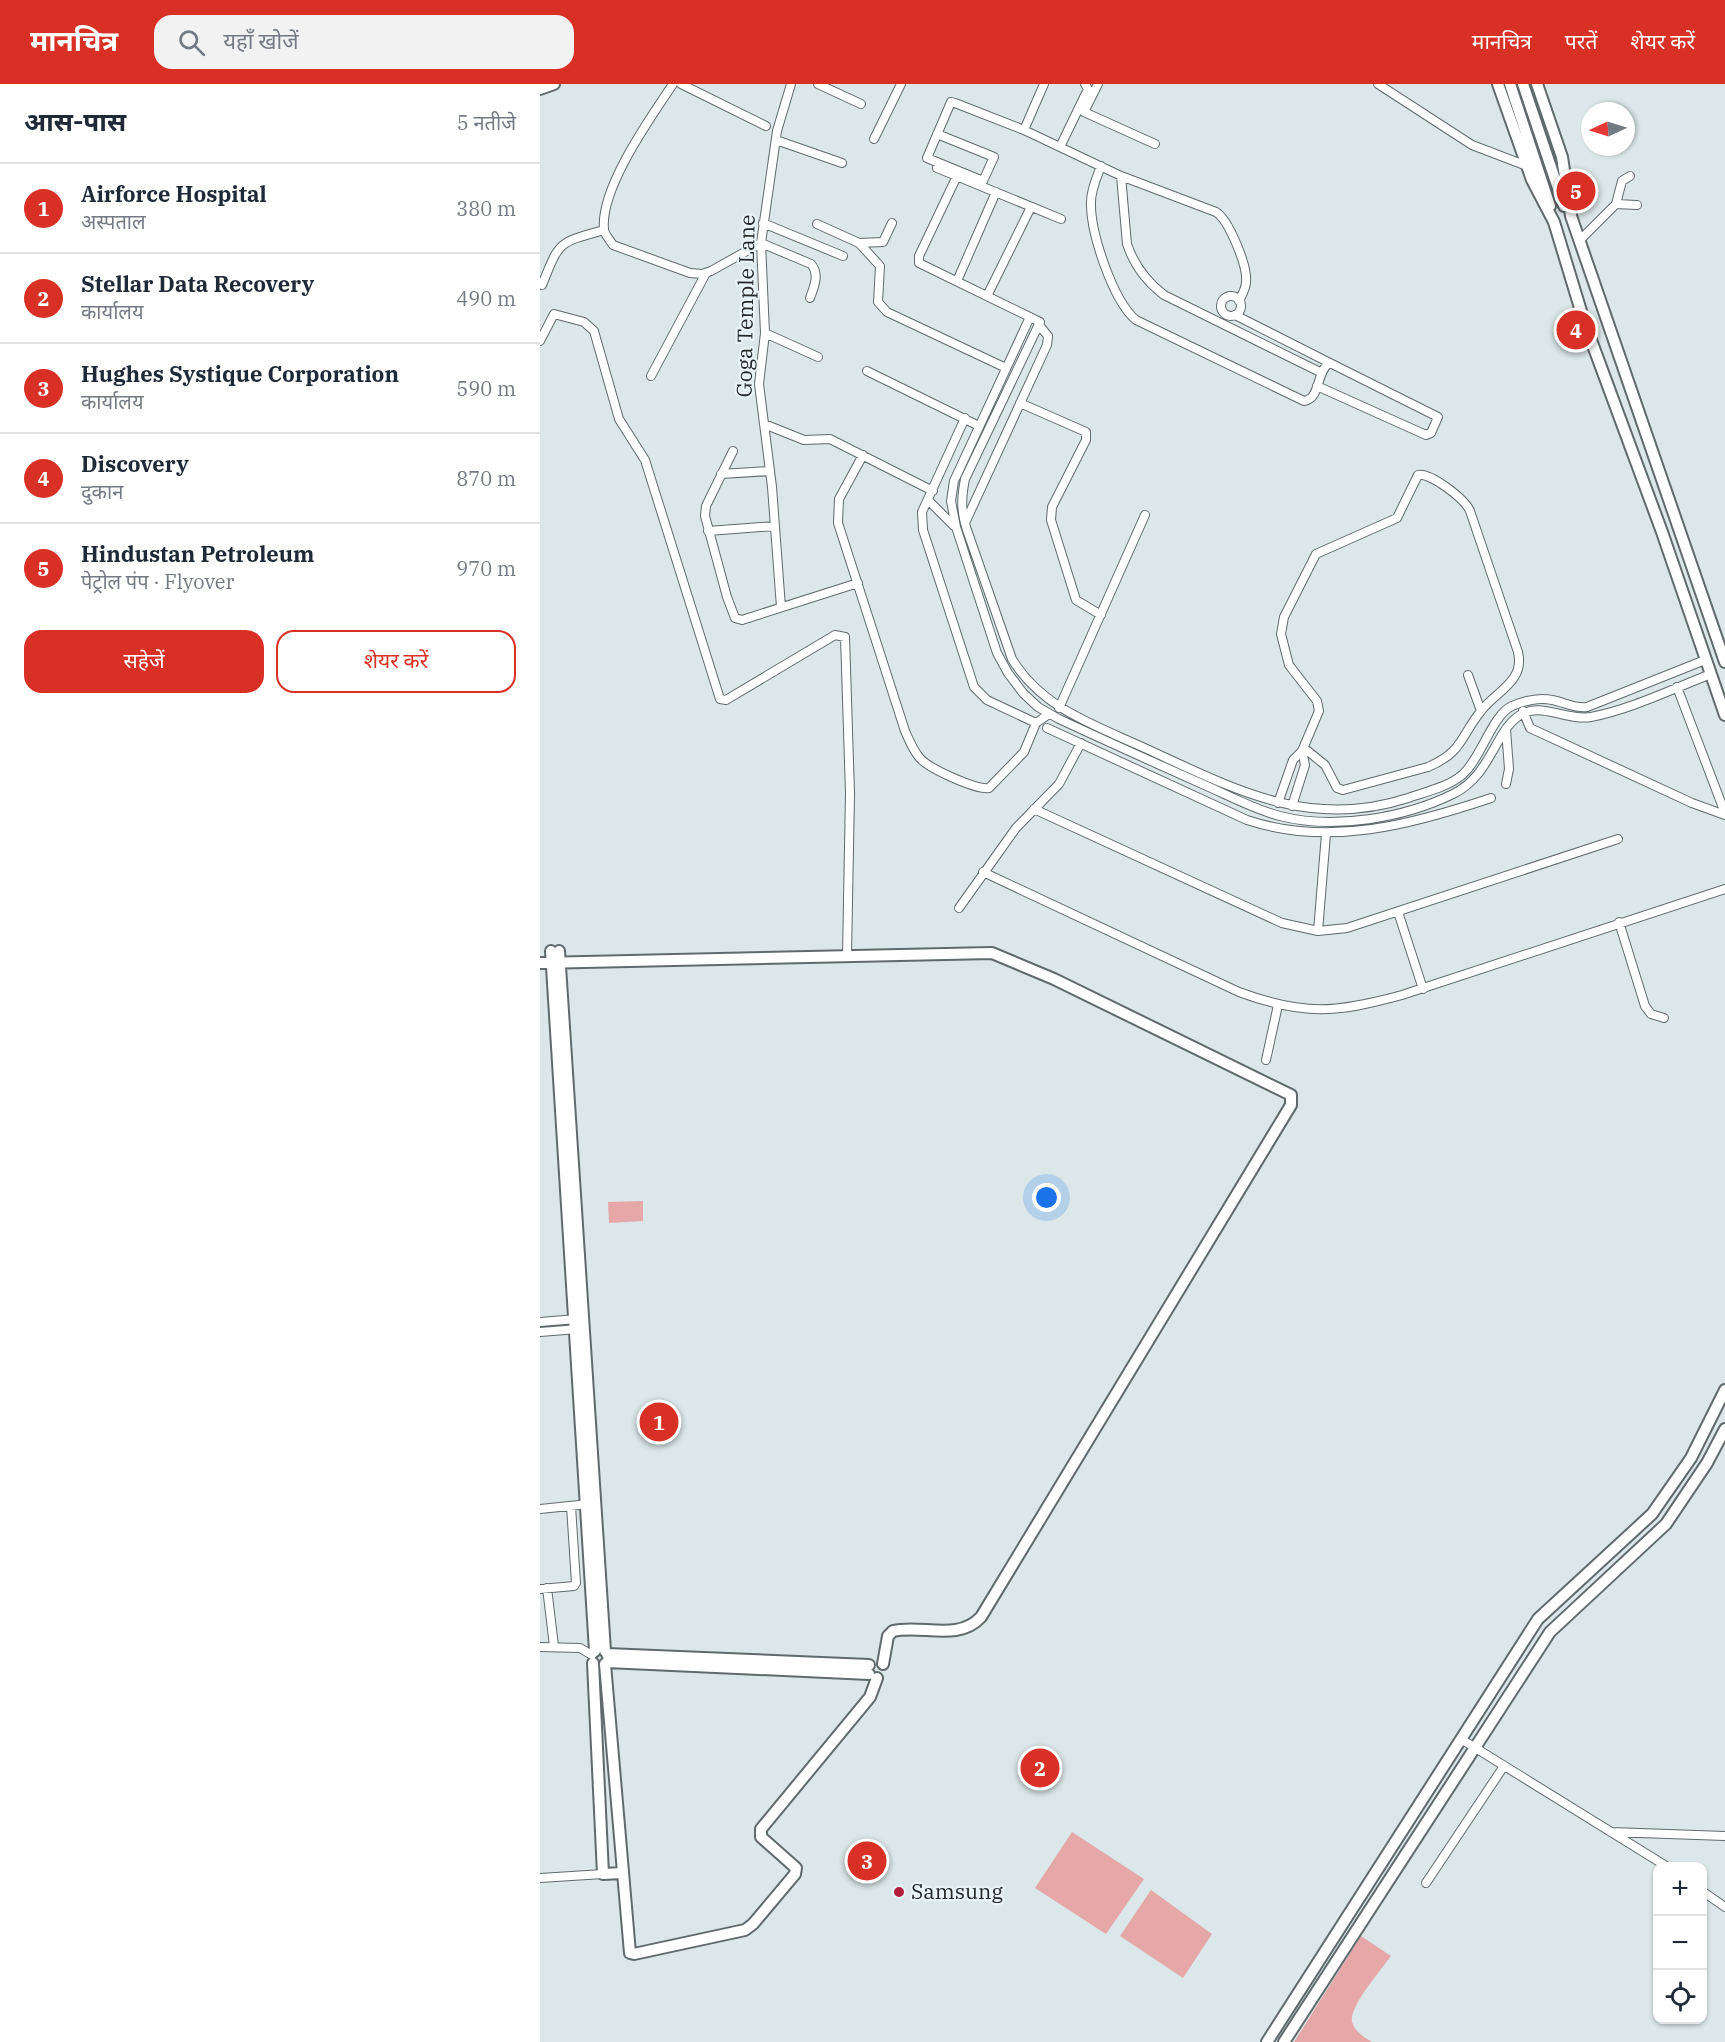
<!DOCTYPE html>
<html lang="hi">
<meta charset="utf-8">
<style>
:root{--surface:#fff;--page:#f2f2f3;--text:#1f2937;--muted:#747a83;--line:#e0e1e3;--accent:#d93025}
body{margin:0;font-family:"IBM Plex Serif","Noto Sans Devanagari",serif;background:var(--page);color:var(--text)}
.controls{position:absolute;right:18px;bottom:18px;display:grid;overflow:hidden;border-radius:12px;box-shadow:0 2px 4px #0004}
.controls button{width:54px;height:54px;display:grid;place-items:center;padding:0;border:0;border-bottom:2px solid var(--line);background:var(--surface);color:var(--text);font:30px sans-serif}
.compass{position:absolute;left:1041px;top:18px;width:54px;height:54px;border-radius:50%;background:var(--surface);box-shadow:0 2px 4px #0004;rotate:266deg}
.you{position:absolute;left:507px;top:1114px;width:21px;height:21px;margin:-15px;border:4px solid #fff;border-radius:50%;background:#1a73e8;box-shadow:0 0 0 9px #1a73e833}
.badge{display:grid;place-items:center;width:39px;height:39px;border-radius:50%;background:var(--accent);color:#fff;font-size:20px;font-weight:700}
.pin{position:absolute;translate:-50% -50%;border:3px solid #fff;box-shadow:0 2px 6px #0006}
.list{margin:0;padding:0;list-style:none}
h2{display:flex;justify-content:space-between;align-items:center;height:78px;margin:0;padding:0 24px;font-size:26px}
h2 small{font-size:20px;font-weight:400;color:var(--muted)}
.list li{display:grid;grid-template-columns:39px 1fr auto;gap:18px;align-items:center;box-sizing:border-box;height:90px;padding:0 24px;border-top:2px solid var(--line)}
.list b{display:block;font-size:22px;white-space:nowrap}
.list p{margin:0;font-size:20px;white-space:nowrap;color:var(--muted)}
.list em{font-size:20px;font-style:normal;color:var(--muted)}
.actions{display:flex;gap:12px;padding:18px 24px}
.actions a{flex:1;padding:14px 0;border:2px solid var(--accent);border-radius:18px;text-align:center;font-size:21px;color:var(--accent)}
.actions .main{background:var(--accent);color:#fff}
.icon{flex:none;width:33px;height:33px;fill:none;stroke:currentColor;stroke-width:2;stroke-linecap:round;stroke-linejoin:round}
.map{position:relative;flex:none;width:1185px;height:1958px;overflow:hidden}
header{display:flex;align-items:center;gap:36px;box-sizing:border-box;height:84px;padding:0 30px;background:var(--accent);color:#fff}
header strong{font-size:28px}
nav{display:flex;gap:33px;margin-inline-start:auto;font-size:21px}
.search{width:420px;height:54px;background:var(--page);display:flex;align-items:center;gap:15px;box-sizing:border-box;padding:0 21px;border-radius:18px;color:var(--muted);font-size:22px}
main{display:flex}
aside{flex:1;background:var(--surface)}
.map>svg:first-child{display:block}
</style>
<header>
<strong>मानचित्र</strong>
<div class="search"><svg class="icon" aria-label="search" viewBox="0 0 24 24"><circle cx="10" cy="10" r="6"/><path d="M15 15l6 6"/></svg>यहाँ खोजें</div>
<nav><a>मानचित्र</a><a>परतें</a><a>शेयर करें</a></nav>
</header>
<main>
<aside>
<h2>आस-पास<small>5 नतीजे</small></h2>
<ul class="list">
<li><span class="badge">1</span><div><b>Airforce Hospital</b><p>अस्पताल</p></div><em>380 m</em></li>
<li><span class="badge">2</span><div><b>Stellar Data Recovery</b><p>कार्यालय</p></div><em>490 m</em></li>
<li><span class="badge">3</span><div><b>Hughes Systique Corporation</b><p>कार्यालय</p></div><em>590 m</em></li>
<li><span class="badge">4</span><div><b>Discovery</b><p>दुकान</p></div><em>870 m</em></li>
<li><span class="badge">5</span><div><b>Hindustan Petroleum</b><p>पेट्रोल पंप · Flyover</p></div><em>970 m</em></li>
</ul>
<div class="actions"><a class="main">सहेजें</a><a>शेयर करें</a></div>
</aside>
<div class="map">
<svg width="1185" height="1958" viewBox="0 0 1185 1958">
<rect width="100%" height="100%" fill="#dbe7e9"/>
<path fill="#e6a7a9" d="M103,1117V1137L69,1139L68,1118Z
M532,1748L604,1795L566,1850L495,1804Z
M611,1806L672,1850L643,1894L580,1852Z
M821,1852L851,1872C842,1885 809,1922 812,1938C815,1948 824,1953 832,1958H754Z"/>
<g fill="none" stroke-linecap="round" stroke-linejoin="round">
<defs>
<path id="street" d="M133,0C111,33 60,104 64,145C64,150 70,156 73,161L150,189L162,190L171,187L221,159L271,180C280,190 274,203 270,214
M141,0L226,42
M278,0L321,20
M558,0L544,28L615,60
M838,0L932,61L987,82
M484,46L504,0
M397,50L454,73L443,97L387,74L411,18L415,19L484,46L581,92L676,128C689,136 708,183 706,198C706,204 702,211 699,217
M334,55L361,0
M236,56L302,79
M520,63L548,5L545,0
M561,82C557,93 551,105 551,118C550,148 573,217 596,236L764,317C781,315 776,286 790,279L898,333L891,349L886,351L777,302
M397,84L521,135
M417,92L379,172V179L500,238L425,395C421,415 421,427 427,446L472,575C503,626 558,642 609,666C696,706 770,746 868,714C885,708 908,703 922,691C941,675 952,631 972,622C984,617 999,613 1012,616C1024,618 1035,625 1047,623L1165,576
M581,92L587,160C594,181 607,198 624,211L782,289
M1076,120L1082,97L1090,92
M223,139L303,172
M277,140L319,159L340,182L338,218L347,228L466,284
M1039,157L1076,120L1097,121
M319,159L343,158L352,139
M417,197L456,108
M2,201C20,157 17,159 64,146
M447,212L491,123
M681 222a10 10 0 1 1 20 0a10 10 0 1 1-20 0Z
M695,231L790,279
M490,233L414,397L411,417L416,443L457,569L468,589L483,609L498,623L519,635C566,657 613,678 660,699C686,710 712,725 740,732C794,746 864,734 913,710C953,691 955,642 984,629C1005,620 1028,637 1051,633C1092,625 1132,605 1171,590
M225,249L278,273
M0,257L14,230L44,238L54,247L79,335L105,376L180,615L186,616L295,551L305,553L310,709L307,872
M327,287L439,342
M111,292L166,189
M480,319L546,348V356L512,423L511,436L536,516L561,531
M425,334L382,428L383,446L434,603L447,616L496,639
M224,340L264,356L290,355L393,407
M193,367L166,422L165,432L187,513L195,534L202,536L318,499
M323,371L299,415L298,439L365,647C369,656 373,666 379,673C387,684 436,706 449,704L484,668L496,639L509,630
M181,390L230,387
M388,416L414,442
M425,439L507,261L508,252L499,241
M168,447L235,442
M241,523L232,403L219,300L225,249L221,159L237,47L251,0
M928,591L941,627
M1137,603L1185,729
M519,624L605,431
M983,627L990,644L1152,719L1185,731
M507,644L707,736C789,763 871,741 951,714
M966,645L969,685L966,700
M738,719L753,676L762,667L779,627L777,617L749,581L741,550L744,533L776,470L857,434L878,391C890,388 925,415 930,427L978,568C985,598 956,607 941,627C920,653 923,668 888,683L803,706L797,704L785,681L764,664
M752,722L765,681L762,667
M494,725L742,839L778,847L807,844L1078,755
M443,788L699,908C764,932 796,929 862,911L1185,805
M419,824L476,744L519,700L541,659
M858,828L883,905
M1079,838L1105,922L1111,930L1124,934
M778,847L786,750
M726,976L738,921
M0,1238L37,1235
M0,1248L38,1245
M0,1425L49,1420
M7,1504L14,1562
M0,1505L34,1502L36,1499L31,1422
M0,1563L40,1564L52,1571
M921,1655L1126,1782
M1071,1748L1185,1752
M0,1794L63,1790
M886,1799L964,1682
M1162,1807L1185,1823"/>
<path id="secondary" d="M958,0L992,96L1014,138L1044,237L1122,448L1185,631
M970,0L1010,122
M983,0L1024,122
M997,0L1022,73L1031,132L1185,578
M0,5L14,0
M11,867L55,1567
M19,867L65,1567
M0,879L452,869L514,895L751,1011V1021L441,1533C418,1558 381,1540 353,1547L348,1552L343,1580
M67,1570L329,1581
M67,1578L329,1590
M53,1579L63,1790L82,1789
M65,1580L90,1869L94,1870L205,1846L213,1840L255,1790L256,1784L221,1753V1745L330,1613L337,1594
M727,1958L998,1535L1112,1430L1151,1374L1185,1306
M744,1958L1010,1548L1126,1440L1167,1379L1185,1345"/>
</defs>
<use href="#street" stroke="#606a6d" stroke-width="10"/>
<use href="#secondary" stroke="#606a6d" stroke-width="14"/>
<use href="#street" stroke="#fff" stroke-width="8"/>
<use href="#secondary" stroke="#fff" stroke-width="10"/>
</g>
<circle fill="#b21f3c" stroke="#e8f4f7" stroke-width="2" cx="359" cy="1808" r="6"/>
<g text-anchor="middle" stroke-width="4.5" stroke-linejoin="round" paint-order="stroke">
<g font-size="21" fill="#242829" stroke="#e8f4f7">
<text transform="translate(206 222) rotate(-89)" y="7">Goga Temple Lane</text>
</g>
<g font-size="21" fill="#242829" stroke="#e8f4f7" text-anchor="start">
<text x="371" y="1815">Samsung</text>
</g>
</g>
</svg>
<div class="controls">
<button>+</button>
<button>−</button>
<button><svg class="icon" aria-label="locate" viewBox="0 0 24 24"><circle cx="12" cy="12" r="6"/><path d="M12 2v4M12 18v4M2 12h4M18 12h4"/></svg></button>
</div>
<svg class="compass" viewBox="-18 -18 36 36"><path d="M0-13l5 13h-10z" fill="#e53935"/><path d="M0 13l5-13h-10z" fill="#747a83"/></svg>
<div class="you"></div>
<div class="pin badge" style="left:119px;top:1338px">1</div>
<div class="pin badge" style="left:500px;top:1684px">2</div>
<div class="pin badge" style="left:327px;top:1777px">3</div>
<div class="pin badge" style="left:1036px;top:246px">4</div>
<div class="pin badge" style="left:1036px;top:107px">5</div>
</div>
</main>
